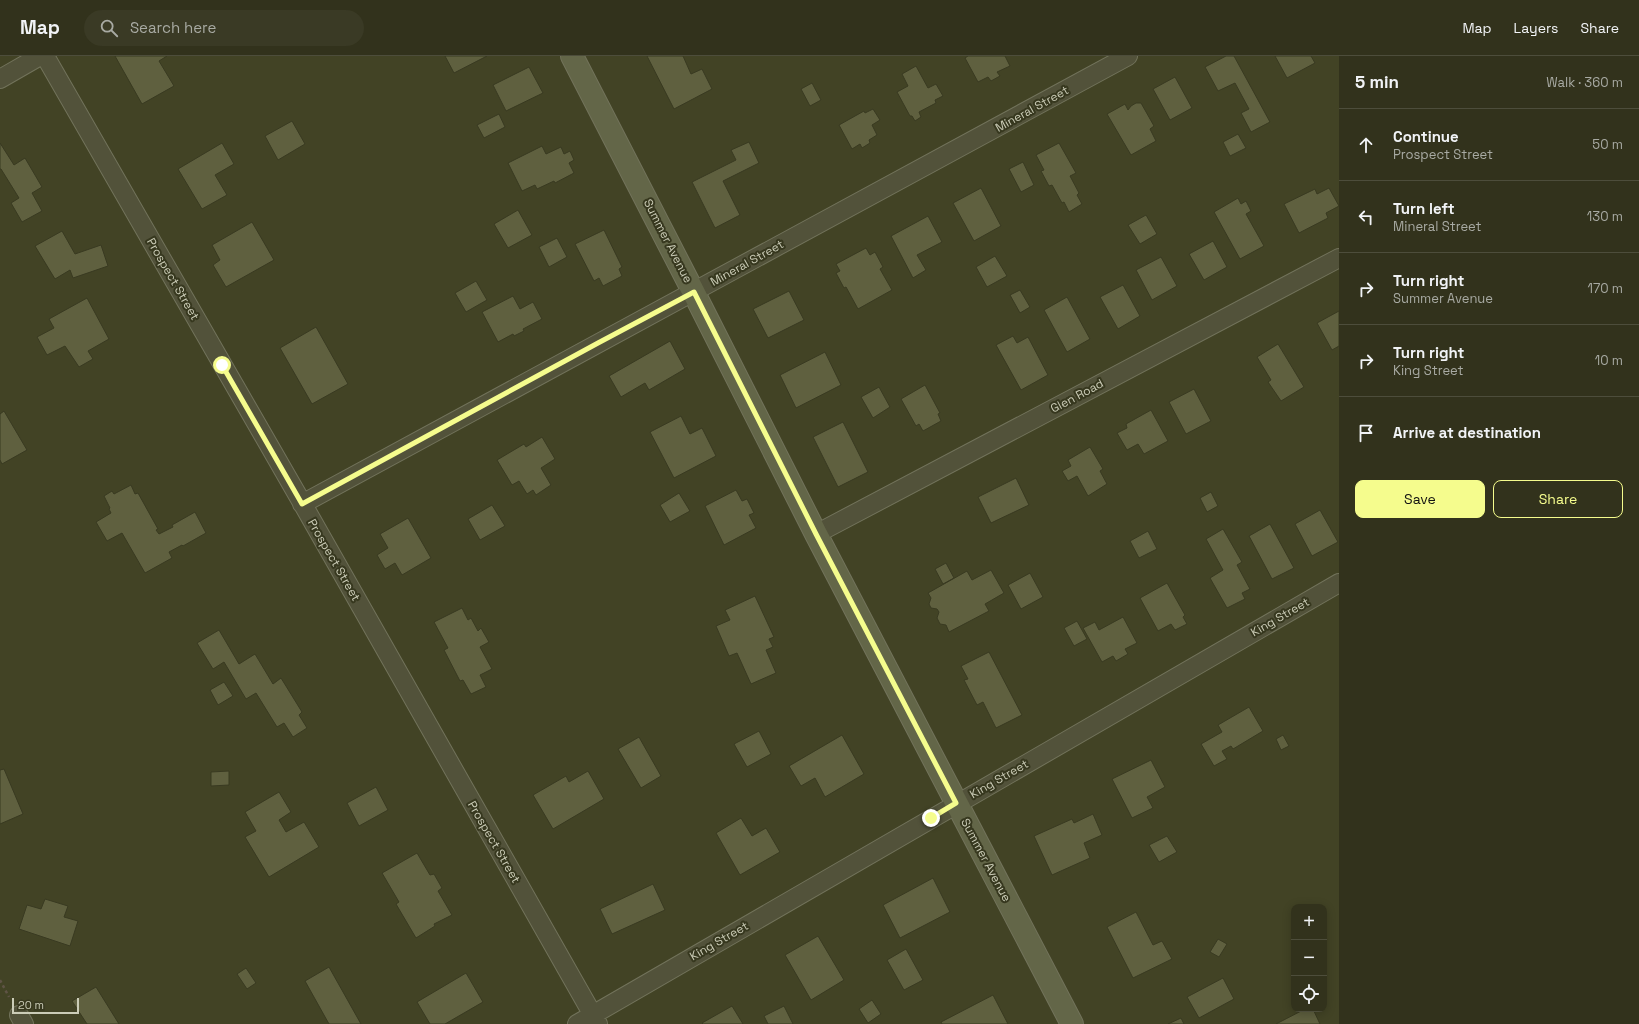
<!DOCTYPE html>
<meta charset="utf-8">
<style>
:root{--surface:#32321c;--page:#3a3a25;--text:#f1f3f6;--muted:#a8aaa3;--line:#4d4d3b;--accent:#f5fc8d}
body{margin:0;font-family:"Space Grotesk",sans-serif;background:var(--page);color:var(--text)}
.controls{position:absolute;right:12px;bottom:12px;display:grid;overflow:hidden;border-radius:8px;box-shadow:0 2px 10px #0003}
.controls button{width:36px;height:36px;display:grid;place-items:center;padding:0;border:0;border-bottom:1px solid var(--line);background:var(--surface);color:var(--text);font:20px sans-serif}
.scale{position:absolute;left:12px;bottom:10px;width:67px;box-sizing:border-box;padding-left:4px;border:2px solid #cbccb7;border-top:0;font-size:11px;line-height:14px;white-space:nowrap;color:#cbccb7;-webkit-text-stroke:3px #37381f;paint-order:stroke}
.stop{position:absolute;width:12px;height:12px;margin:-9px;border:3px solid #f5fc8d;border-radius:50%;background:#fff}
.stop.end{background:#f5fc8d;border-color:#fff;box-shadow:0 1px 4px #0008}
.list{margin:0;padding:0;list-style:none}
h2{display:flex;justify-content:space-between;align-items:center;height:52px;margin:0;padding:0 16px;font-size:17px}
h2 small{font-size:13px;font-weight:400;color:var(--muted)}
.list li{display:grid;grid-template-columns:26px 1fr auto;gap:12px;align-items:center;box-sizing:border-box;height:72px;padding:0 16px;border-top:1px solid var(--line)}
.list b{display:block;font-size:15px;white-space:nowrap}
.list p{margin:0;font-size:13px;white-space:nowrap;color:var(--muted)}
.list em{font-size:13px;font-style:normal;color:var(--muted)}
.actions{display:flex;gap:8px;padding:12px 16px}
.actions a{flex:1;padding:9px 0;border:1px solid var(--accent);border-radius:8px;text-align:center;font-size:14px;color:var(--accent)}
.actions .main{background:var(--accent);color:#111}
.icon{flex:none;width:22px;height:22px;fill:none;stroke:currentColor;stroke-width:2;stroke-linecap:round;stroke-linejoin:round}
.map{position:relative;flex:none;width:1339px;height:968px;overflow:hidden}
header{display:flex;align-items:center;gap:24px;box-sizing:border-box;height:56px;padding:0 20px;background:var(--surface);border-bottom:1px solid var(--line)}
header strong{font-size:19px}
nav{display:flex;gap:22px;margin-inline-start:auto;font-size:14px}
.search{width:280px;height:36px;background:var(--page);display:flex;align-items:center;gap:10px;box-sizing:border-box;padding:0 14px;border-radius:22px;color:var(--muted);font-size:15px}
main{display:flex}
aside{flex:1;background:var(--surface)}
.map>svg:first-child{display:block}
</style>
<header>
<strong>Map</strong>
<div class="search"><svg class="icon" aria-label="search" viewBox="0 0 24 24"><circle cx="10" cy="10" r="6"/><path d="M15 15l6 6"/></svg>Search here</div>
<nav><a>Map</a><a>Layers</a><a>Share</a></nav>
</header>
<main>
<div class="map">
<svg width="1339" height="968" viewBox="0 0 1339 968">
<rect width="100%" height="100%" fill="#424325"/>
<path fill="#5f603f" stroke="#393a21" d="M115,0H167L159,5L174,30L142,48Z
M445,0H487L454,17Z
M647,0H683L691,18L702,13L712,33L674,53Z
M968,0H1005L1010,10L997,16L1000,20L991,25L988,21L978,26L965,2Z
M1226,0H1234L1270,66L1251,76L1241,57L1249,53L1235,27L1218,35L1205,11Z
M1275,0H1311L1315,7L1287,22Z
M916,10L928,32L936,28L943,40L935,44L936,47L919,56L921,61L915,65L912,60H910L897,36L908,30L902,18Z
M529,11L543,37L506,55L493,29Z
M1175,21L1192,52L1170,64L1153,33Z
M812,27L821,44L810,50L801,33Z
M1136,47H1141L1154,70L1150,73L1156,85L1131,99L1107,58L1125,48L1128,54L1131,50Z
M873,53L880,64L872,69L877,79L869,84L870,87L862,92L860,88L852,93L839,69L864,55L865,57Z
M499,58L505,71L484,82L477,69Z
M292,65L305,88L278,104L265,80Z
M1238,78L1246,92L1230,100L1223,86Z
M749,86L759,107L723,125L740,159L715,172L692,126L736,104L731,94Z
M0,87L14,109L25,102L42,131L32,137L42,155L22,166L11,147L19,142L1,113H0Z
M222,87L234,108L215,119L227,139L202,153L178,113Z
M1059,87L1076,117L1070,120L1079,137L1077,139L1082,148L1069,156L1064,146L1062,147L1052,129L1049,130L1041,115L1044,114L1036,99Z
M542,90L546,98L561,91L564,98L570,95L574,104L569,107L574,117L555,127L554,125L537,133L535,129L522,135L508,107Z
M1023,106L1034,129L1021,136L1009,113Z
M981,132L1001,170L974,185L953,147Z
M1329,132L1339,150L1326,157L1328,162L1299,177L1284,148L1315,133L1317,138Z
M1238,142L1241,148L1246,145L1251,155L1246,158L1264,190L1240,203L1214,156Z
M518,154L532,179L508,192L494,168Z
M1146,159L1157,178L1140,188L1128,169Z
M928,160L942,186L917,199L926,214L913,222L891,180Z
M252,166L274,204L226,231L213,209L220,204L212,189Z
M604,174L622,211L619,213L622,220L603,230L599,222L594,225L575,188Z
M62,175L75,198L101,189L108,210L73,222L70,214L55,223L35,190Z
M557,182L567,201L549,211L539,191Z
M1213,185L1227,211L1204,224L1189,198Z
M866,192L870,199L875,196L883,211L880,213L892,234L858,253L846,231L844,232L836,217L840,215L836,208Z
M995,200L1007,220L987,231L976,211Z
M1161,201L1177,230L1152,244L1136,214Z
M476,225L487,244L466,256L455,237Z
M1123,229L1140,260L1118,273L1100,241Z
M1020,234L1030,251L1020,257L1010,239Z
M789,235L804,264L768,282L753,253Z
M513,240L520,253L533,246L542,263L523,273L524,275L514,280L513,278L498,286L482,256Z
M1067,241L1090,283L1067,296L1044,254Z
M87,242L109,283L88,295L93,303L79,311L65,290L47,299L37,281L54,272L49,263Z
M1339,255V290L1332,294L1317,267Z
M316,271L348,328L312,348L280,292Z
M1013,280L1017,287L1028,281L1048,319L1021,334L996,289Z
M670,285L685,313L649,334L645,327L621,341L609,320Z
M1278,288L1304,331L1281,345L1268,326L1271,324L1257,301Z
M825,296L841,329L796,352L780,319Z
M925,329L940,357L938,358L941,365L923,375L919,368L916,370L901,343Z
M879,331L890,351L873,362L861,341Z
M1194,333L1211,365L1186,378L1169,346Z
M1151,354L1168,385L1144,398L1138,388L1127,394L1117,377L1127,372L1126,368Z
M4,355L27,394L2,408L0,404V358Z
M681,360L690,378L702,372L716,400L674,422L650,376Z
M843,366L868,416L838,431L813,381Z
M542,381L555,403L541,412L551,429L536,439L533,434L527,438L519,425L512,429L497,404L524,388L526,391Z
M1090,391L1103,413L1100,415L1107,428L1088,440L1077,420L1068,425L1062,415L1071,410L1068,404Z
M1016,422L1029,449L991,467L978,441Z
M131,429L135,438L138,437L158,473L156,474L159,478L173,471L172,469L195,456L206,477L183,490L182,489L169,496L172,502L145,517L122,477L107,485L96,466L111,457L109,453L110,452L104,440L112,435L114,438Z
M736,434L742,445L747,443L754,457L749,459L756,472L724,489L705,450Z
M1211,436L1218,450L1207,456L1200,442Z
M679,437L690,455L670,466L660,449Z
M492,449L505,470L480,484L468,463Z
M1320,454L1338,486L1312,500L1295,468Z
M408,462L431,502L402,519L395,507L385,513L377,499L388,492L380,478Z
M1270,468L1294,512L1272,523L1249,480Z
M1223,473L1242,506L1237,509L1250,533L1242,537L1245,543L1227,552L1210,522L1223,514L1206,483Z
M1148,475L1157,493L1139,502L1130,485Z
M946,507L954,522L943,528L935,513Z
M991,514L1004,537L985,548L989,555L949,576L946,569L940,568L937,562L939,556L937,553L931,552L929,548L931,542L928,537L967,515L972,524Z
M1030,517L1043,541L1021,553L1008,529Z
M1167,527L1185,559L1183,561L1187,568L1175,574L1171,568L1158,575L1140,542Z
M755,540L774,581L769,583L773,591L766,594L776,617L751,628L737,597L729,600L716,570L730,564L725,554Z
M462,552L468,564L471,562L478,575L481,572L489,586L480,591L492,613L480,619L486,631L471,638L463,624L460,625L444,594L448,592L434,566Z
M1123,561L1137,587L1125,593L1128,598L1116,605L1113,600L1102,606L1083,572L1095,566L1099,574Z
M1077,565L1087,583L1074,590L1064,572Z
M219,574L239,608L255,598L273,628L281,622L302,656L299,659L307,672L293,681L284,667L277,671L256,637L246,643L224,606L213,613L197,587Z
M989,596L1022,659L996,672L983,646L977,649L964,624L968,623L961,610Z
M224,626L233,640L218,649L210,634Z
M1249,651L1263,675L1233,693L1231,690L1222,695L1227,703L1214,710L1201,688L1222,676L1218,669Z
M759,675L771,698L747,711L734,688Z
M842,679L864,718L825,741L815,722L801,730L789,710Z
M1283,679L1289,690L1281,694L1276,683Z
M639,681L661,720L641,732L618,693Z
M1151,704L1165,731L1147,741L1153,752L1132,762L1112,723Z
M4,713L23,758L0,768V714Z
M229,715V729L211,730V716Z
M588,715L604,743L553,773L533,739L566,720L569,726Z
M376,731L388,754L359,770L347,747Z
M279,736L291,756L279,764L286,776L304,766L319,791L269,821L245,781L256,775L245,756Z
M1093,758L1102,779L1084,787L1090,802L1052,819L1034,780L1072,763L1074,767Z
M741,762L752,780L766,772L780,796L740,819L716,777Z
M1167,780L1177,796L1159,806L1149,789Z
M417,797L430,819L434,818L442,832L438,835L452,859L434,868L435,870L416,882L396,848L399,846L382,817Z
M933,822L950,856L900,882L883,849Z
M653,828L665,854L612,878L600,853Z
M45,843L68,850L64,861L78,865L70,890L19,873L27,849L41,853Z
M1136,856L1153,889L1162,885L1172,903L1133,922L1107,871Z
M818,880L844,924L811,944L785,899Z
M1218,883L1227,888L1219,901L1210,896Z
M906,893L923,924L904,934L887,904Z
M329,911L361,968H329L305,925Z
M246,912L256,927L247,933L237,918Z
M466,917L483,946L445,968H430L417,946Z
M1223,922L1234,943L1199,962L1187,941Z
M96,931L119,968H87L72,945Z
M993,939L1008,968H942L941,966Z
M872,944L881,958L868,967L859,953Z
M732,950L743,968H703L702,967Z
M784,950L793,968H768L764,960Z
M1305,953H1313L1320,968H1276Z
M1181,962L1184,968H1168Z"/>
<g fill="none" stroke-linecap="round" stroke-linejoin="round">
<defs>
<path id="street" d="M45,0L301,445L598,968
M0,23L40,0
M302,448L1128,0
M816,478L1339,202
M19,959L24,968
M577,968L1339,527"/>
<path id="secondary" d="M572,0L694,237L816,478L1072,968"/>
</defs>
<use href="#street" stroke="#72735b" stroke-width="20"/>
<use href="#secondary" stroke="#72735b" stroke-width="24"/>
<path stroke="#5f5446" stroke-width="2.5" stroke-dasharray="3 3" stroke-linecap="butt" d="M0,924L9,941"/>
<use href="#street" stroke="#52523a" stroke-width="18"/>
<use href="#secondary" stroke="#636648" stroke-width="22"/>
</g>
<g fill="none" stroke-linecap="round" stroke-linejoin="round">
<path stroke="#f5fc8d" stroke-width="5" d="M222,309L302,448L598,287L694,236L816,478L956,747L931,762"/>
</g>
<g text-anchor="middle" stroke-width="4" stroke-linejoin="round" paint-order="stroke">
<g font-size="12" fill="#cbccb7" stroke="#37381f">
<text transform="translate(1032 53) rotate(-29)" y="4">Mineral Street</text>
<text transform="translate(668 185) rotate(63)" y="4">Summer Avenue</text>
<text transform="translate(747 207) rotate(-29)" y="4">Mineral Street</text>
<text transform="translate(173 223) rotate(60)" y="4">Prospect Street</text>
<text transform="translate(1077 340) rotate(-28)" y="4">Glen Road</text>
<text transform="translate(334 504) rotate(60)" y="4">Prospect Street</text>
<text transform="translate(1280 561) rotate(-30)" y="4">King Street</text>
<text transform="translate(999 723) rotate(-30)" y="4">King Street</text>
<text transform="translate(494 786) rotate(60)" y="4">Prospect Street</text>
<text transform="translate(986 804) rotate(62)" y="4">Summer Avenue</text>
<text transform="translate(719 885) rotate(-30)" y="4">King Street</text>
</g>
</g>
</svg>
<div class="controls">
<button>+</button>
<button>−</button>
<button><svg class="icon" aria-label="locate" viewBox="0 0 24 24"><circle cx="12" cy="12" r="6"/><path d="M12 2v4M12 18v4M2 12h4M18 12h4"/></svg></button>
</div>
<div class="scale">20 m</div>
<div class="stop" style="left:222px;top:309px"></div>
<div class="stop end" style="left:931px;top:762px"></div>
</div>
<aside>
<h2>5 min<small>Walk · 360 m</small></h2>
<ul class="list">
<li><svg class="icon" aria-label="ahead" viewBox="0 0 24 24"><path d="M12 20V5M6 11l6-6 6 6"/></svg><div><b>Continue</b><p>Prospect Street</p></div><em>50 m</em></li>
<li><svg class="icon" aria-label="left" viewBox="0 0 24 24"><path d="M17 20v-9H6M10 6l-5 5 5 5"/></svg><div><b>Turn left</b><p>Mineral Street</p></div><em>130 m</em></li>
<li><svg class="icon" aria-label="right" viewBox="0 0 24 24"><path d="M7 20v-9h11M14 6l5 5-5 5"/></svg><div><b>Turn right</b><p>Summer Avenue</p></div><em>170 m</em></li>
<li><svg class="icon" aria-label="right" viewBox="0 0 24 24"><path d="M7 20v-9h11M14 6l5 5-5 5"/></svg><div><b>Turn right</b><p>King Street</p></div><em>10 m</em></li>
<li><svg class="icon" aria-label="arrive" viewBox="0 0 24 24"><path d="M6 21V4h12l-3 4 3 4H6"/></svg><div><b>Arrive at destination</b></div></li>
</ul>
<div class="actions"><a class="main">Save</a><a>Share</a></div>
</aside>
</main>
